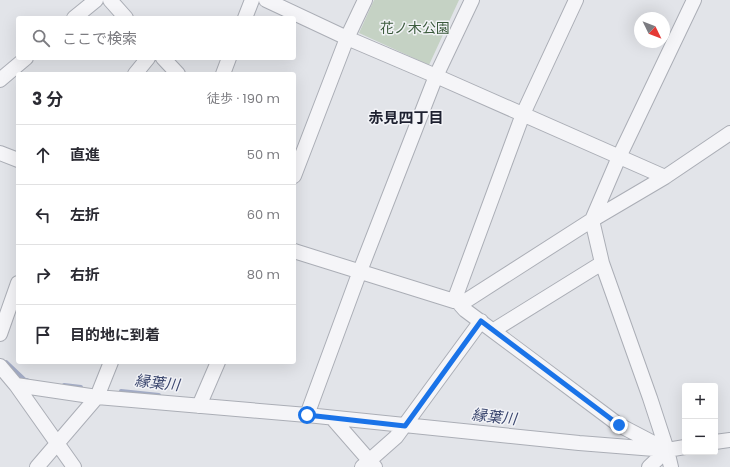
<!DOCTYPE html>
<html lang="ja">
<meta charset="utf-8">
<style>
:root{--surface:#fff;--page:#f7f7f7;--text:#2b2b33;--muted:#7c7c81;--line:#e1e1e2}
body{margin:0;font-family:Poppins,"Noto Sans JP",sans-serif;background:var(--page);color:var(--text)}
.controls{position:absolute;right:12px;bottom:12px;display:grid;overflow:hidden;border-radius:4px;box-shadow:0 4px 16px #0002}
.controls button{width:36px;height:36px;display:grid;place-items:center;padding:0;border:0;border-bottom:1px solid var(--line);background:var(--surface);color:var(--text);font:20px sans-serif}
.compass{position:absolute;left:634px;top:12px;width:36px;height:36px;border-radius:50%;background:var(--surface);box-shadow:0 4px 16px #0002;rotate:133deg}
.stop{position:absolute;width:12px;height:12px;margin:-9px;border:3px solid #1a73e8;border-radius:50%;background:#fff}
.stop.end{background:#1a73e8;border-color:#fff;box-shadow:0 1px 4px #0008}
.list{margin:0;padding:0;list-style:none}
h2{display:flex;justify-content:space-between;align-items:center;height:52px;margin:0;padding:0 16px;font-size:17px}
h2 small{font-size:13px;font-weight:400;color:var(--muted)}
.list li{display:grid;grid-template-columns:26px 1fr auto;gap:12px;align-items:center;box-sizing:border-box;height:60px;padding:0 16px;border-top:1px solid var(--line)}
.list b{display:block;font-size:15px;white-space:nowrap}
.list em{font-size:13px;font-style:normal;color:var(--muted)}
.icon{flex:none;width:22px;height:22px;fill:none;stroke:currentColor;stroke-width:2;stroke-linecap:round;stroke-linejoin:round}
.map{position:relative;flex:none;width:730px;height:467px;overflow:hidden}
.search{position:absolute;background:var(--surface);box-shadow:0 4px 16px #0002;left:16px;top:16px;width:280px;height:44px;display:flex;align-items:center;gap:10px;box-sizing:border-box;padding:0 14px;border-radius:4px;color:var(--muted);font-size:15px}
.panel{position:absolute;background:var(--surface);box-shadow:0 4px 16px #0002;left:16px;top:72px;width:280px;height:292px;border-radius:4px}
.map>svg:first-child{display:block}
</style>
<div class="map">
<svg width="730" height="467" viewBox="0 0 730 467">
<rect width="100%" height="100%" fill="#e2e4e9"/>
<path fill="#c5d2c4" d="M374,0H459L429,65L359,33Z"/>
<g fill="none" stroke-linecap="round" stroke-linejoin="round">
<path stroke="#a2abc5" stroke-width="4" d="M6,362L25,380H27
M64,385L81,387
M121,391L159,395"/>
<defs>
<path id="street" d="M110,0L126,18
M266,0L347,38L436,76L665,177
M74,18L96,0
M245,18L252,0
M163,58L178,74
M135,74L148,58
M223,74L229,58
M0,80L26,58
M0,153L18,160
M294,176L347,38L365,0
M294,251L454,301L464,302L592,220L665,177L730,133
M454,301L523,114L576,0
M457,301L465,310L619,425L667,450L649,467
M494,330L602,263
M0,334L18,283
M0,366L16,385L74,467
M16,385L97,397L307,415L579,443L667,450L685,447
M199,406L218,362
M307,415L360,271L436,76L472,0
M333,419L375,467
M715,442L730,440
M37,467L97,397L111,362
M362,467L396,437L481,321
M671,467L667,450L650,398L602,263L592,220L619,157L694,0"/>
</defs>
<use href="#street" stroke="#abaeb6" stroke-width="16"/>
<use href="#street" stroke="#f5f5f8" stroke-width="14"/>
</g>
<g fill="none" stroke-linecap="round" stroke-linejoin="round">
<path stroke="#1a73e8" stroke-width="5" d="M307,415L405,426L481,321L619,425"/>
</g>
<g text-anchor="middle" stroke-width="3" stroke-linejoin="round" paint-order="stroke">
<g font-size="14" fill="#3b5a3c" stroke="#f2f3f7">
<text x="415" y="33">花ノ木公園</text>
</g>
<g font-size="15" font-weight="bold" fill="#1e2130" stroke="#f2f3f7">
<text x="406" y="123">赤見四丁目</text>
</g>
<g font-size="15" font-style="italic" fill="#3b476f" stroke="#f2f3f7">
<text transform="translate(157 383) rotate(6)" y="5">縁葉川</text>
<text transform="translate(494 417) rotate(6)" y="5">縁葉川</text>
</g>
</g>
</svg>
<div class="controls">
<button>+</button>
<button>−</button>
</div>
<svg class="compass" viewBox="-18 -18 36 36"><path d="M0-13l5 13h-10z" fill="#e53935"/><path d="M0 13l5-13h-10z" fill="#7c7c81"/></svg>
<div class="stop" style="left:307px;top:415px"></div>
<div class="stop end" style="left:619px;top:425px"></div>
<div class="search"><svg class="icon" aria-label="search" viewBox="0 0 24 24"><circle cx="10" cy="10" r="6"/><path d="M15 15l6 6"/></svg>ここで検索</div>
<section class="panel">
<h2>3 分<small>徒歩 · 190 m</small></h2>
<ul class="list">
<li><svg class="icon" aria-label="ahead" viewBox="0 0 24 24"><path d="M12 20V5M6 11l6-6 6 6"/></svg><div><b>直進</b></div><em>50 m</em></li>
<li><svg class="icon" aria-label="left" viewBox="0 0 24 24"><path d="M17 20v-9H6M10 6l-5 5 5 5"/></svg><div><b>左折</b></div><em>60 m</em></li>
<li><svg class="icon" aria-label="right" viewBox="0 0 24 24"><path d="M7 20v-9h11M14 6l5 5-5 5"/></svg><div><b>右折</b></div><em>80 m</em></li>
<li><svg class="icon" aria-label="arrive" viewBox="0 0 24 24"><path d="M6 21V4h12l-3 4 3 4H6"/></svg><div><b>目的地に到着</b></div></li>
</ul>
</section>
</div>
